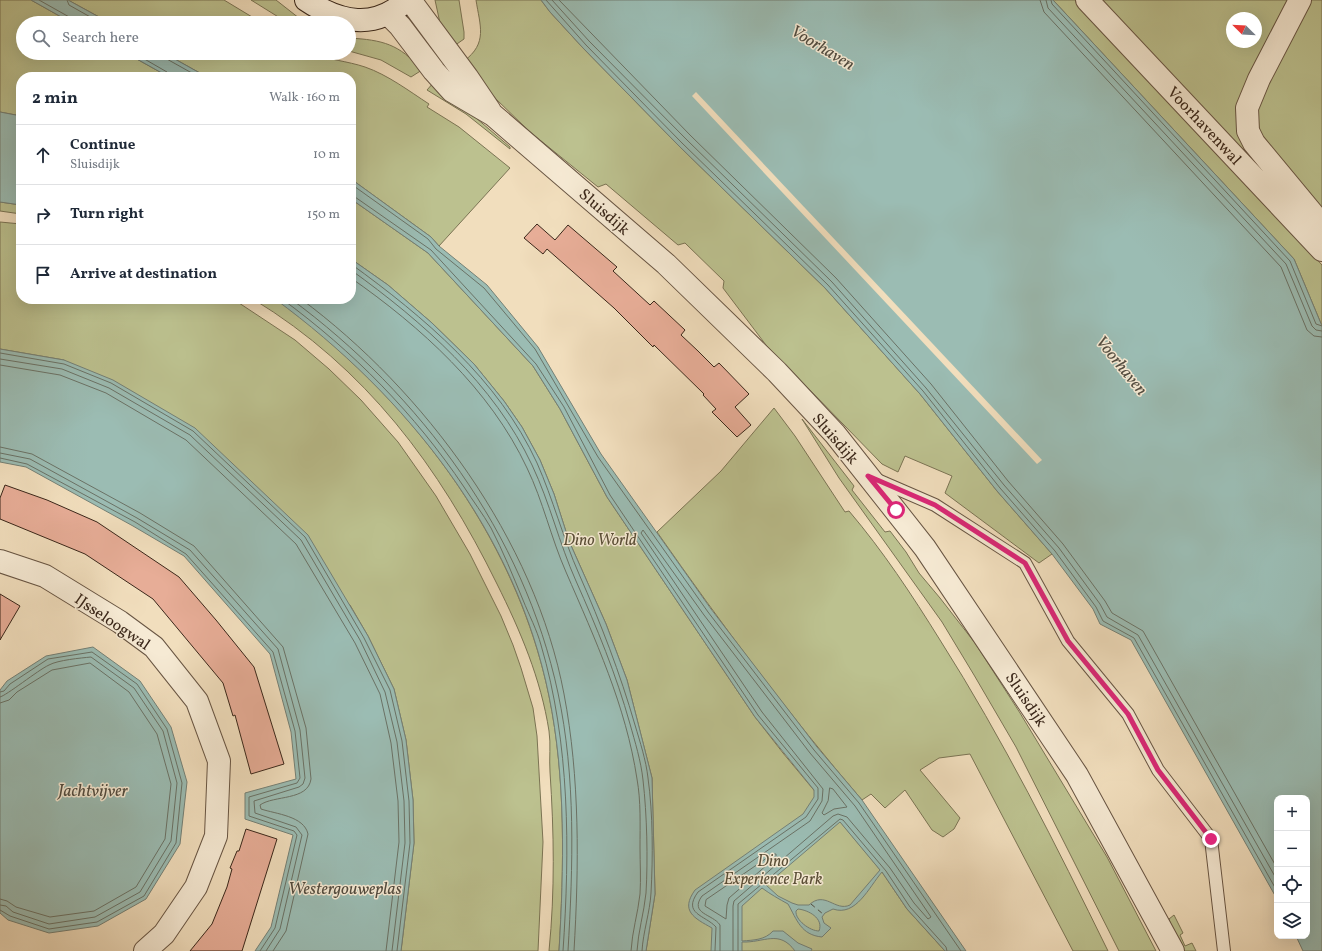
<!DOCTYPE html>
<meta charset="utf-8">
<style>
:root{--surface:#fff;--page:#f6f6f7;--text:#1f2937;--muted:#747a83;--line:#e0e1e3}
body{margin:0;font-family:Vollkorn,serif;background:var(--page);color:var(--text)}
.controls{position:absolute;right:12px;bottom:12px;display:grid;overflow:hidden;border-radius:8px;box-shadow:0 4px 16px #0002}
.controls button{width:36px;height:36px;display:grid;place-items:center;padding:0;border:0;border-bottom:1px solid var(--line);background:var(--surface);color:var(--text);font:20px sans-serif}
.compass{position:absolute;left:1226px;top:12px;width:36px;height:36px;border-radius:50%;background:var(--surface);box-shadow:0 4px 16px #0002;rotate:294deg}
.stop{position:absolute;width:12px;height:12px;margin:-9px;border:3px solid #db2777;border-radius:50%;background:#fff}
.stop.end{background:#db2777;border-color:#fff;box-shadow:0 1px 4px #0008}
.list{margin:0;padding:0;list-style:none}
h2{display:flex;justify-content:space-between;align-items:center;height:52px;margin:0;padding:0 16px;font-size:17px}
h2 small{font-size:13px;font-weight:400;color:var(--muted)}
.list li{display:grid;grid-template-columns:26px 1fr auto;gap:12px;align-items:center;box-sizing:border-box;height:60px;padding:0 16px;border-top:1px solid var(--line)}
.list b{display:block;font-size:15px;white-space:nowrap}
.list p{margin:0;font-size:13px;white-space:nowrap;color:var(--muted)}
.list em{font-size:13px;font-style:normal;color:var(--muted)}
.icon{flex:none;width:22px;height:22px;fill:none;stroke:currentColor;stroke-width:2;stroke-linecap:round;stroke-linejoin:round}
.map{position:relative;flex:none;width:1322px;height:951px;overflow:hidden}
.search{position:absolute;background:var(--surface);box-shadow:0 4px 16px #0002;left:16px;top:16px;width:340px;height:44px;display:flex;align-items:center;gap:10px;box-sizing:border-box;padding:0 14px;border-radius:22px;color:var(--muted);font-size:15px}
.panel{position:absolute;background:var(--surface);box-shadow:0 4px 16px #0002;left:16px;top:72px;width:340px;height:232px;border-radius:16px}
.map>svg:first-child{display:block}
</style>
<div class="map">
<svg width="1322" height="951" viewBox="0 0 1322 951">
<rect width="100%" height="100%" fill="#f1debd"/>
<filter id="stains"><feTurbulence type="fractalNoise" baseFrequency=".005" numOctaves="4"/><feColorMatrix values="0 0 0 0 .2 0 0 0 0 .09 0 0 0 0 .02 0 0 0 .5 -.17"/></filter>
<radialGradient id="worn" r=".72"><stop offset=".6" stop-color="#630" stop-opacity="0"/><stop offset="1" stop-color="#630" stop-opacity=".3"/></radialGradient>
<path fill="#bcc18f" stroke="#7b7454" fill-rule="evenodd" d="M0,0H31L72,23H23V53H126L169,77H21V116L0,112Z
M68,0H224L262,23H110Z
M251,0H276L304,22L309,19L314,23H288Z
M435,0H459L464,32V39L454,46L440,23Z
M476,0H541L550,12L583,48L679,146L825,288L920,394L997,491L1052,554L1039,563L945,493L952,476L905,456L898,472L882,464L766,345L723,288L724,281L685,243L678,245L606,184L598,187L530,132L496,99L464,61C488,43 480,26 476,0Z
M1053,0H1076L1322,265V326L1294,259Z
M1098,0H1291L1237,123L1322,238ZM1232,18H1256V42H1232Z
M1311,0H1322V212L1264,142C1257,128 1256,115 1259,100Z
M349,38C383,40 399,44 422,70L411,77L381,60L349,51Z
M164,53H312C329,60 347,61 365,67C388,75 409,91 429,104L427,107L459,127L510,168L439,246L431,237L351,179V77H207Z
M434,82L510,147V149L466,114L427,90Z
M351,199L428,253L533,366L560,409L607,497L755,717L783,753L882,872L907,909L945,951H646L655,894L652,778L627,680L606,624L569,541L554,494L540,460L522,427L504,401L474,364L432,323L388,285L351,259Z
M0,202L21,205V214L0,211Z
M0,222L21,224V299H233L295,340L329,369L361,400L398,442L436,496L470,554L501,616L513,645L521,668L533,708L537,736L543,842L538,951H401L414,843L413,800L406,740L394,689L368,636L350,605L64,360L0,349Z
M253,299C260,299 270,297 276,299C281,302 287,308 292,311C316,329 338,349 359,369C451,457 523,570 549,696C566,779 564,867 559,951H549C555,891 554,832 550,772C549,759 551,744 549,731C541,679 520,630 497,584C439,466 366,368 253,299Z
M774,408L795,436L845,512L849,511C883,551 912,595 940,640C1003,739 1056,845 1108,951H1073L970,754L939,758L920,770L960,818L954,829L943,837L932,830L905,790L885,808L871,794L862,800C789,715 722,625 657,532L721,471Z
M802,419L854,486L852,490L885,532L890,531L906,552L919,573L940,598L975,643L1020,713L1107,857L1156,951H1119L1016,747L974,675L942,622L839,478Z
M1174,915L1183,933L1180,935L1185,946L1192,943L1196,951H1183L1173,932L1169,919Z"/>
<path fill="#9bbcb3" stroke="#748076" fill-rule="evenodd" d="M31,0H68L110,23H72Z
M541,0H1053L1294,259L1322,326V951H1303L1296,936H1307V798H1277V899L1131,640L1100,624L1093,609L1052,554L997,491L920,394L825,288L679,146L583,48L550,12Z
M126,53H164L207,77H169Z
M0,112L21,116V205L0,202Z
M351,179L431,237L439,246L487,285L538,347L601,454L711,609L817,747L862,800L966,951H945L907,909L882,872C869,887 856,917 833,909L825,913L822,917L824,923L831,928L822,937C801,935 797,920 788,904C779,899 770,894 762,888L742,906V941C754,940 765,940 773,931H783L798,943L812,949L811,951H795C779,929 764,943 742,942V951H711L712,928C694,918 680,911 695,890L803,814L814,797V790L755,717L607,497L560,409L533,366L428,253L351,199ZM840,822L880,870L850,905C835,912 825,890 809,905H798L792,903L778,896L766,885ZM798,909C808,910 824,918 819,931C810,931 795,920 796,911Z
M351,259L388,285L432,323L474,364L504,401L522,427L540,460L554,494L569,541L606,624L627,680L652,778L655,894L646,951H559C564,867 566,779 549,696C516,533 407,396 275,299H351Z
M0,349L64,360L113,380L195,428L308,535L368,636L394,689L406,740L413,800L414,843L401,951H255L271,927L293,835L245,819V793L296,779L291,732L270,654L184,556L133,526L26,467L0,462Z
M93,647L140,681L171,727L187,782L180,844L146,899L98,926L49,933L8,920L0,913V690L7,681L46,656Z"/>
<path fill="#f1debd" d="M696,92L1042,460L1037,464L692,96Z"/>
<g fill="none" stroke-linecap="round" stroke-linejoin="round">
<path stroke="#6a7266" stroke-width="1" d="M39,0L71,18L73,23
M67,0L69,5L101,23
M546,0L586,45L682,143L828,285L923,391L1000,488L1055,551L1096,607L1103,621L1134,638L1277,891
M552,0L589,41L686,139L832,282L926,388L1004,485L1059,548L1100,604L1107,617L1138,635L1277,880
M559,0L690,135L836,278L931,384L1008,481L1063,544L1105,601L1112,613L1143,631L1277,868
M1040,0L1044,12L1281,267L1307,330L1314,336L1322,337
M1046,0L1048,8L1286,264L1312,326L1316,330L1322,331
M1051,0L1052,4L1290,261L1316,324L1322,326
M134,53L167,72L170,77
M163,53L165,58L199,77
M351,184L428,239L436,249L484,288L535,349L598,457L708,612L814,750L859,803L961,951
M351,196L355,197L431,250L536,364L564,407L610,495L758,715L818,788V799L806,817L698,892C682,914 705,915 716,927L715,951
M351,264C424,317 499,380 537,463C553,499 563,538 579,574C601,624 620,673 635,725C640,742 646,760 648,778C653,814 653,857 651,893C650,912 643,932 642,951
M351,270C423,322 494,384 532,465C550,503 559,543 576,581C597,628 616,674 630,724C635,742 641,761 643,780C647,815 648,859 646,893C644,913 638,932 637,951
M351,278C421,327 490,389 527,468C543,501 551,538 566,572C595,639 626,706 637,779C641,801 640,825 640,848C640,863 641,879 640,894C638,913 632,932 631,951
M282,299C353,351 415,414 464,487C473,501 483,514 491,528C503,551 513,576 523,600C529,615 537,630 541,645C570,743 570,850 563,951
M291,299C421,395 524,534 558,693C576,777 573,866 568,951
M301,299C425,391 535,540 564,694C580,778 579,866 574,951
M0,353L64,364L111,383L193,431L305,537L364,638L390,690L402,741L409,801L410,843L397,951
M0,359L62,369L109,388L190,435L301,540L360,640L385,692L397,742L404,801L405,843L392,951
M0,365L60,375L106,393L186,440L296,544L355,643L380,694L391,743L398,801L399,842L386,951
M0,447L32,454L140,513L194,546L283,647L306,728L311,779C308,801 274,795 260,805L261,809C276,814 304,816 308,834L286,931L273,951
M0,453L30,459L137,518L190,550L278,649L300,730L305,778L303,784L299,787L254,801L255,813L296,827L302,835L280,929L266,951
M0,458L27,464L135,522L186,554L273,652L295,731L300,778L297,783L249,797V816L294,831L297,835L275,928L260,951
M0,692L4,691L10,684L48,659L92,652L137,684L167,729L182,783L176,843L144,896L97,922L49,929L10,916L0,910
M0,697C6,696 38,670 49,665C58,660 81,658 91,657L134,688L163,731L177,783L171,841L140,892L95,917L49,924L13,912L6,906L0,905
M0,703L9,700L17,692L52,670L90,663L129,692L157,734L171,784L165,839L136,887L94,911L50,917L16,907L7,901L0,899
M830,788L833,789L847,807L834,809L824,815L822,813L828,801Z
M773,854H776V857L729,898L727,905L726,919L705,906L706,900Z
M720,951V925C713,914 689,914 702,896L810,821L822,801L823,789L762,712L641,533L643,530L704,615L810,753L855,806L931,917L928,919L914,903L890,868L847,817L838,814L833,816L734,901L733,906V951
M738,951V904L840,819L843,820L886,871L910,907L946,947L947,951"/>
<path stroke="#524c40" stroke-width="1" stroke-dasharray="5 4" stroke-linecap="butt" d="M811,904L823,914"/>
</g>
<path fill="#e7ad97" stroke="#3a271a" d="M537,224L555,240L568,225L617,267L613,271L650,305L654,301L685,330L681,335L698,351L714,367L719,363L749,394L735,407L751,425L737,437L712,412L716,409L703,395L704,394L654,345L653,347L614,308L547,249L543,254L524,238Z
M5,485L47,500L97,522L179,577L216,620L254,667L284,764L251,774L235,715L233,716L223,683L153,599L85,554L0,519V498Z
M0,594L20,606L0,640Z
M246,829L277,839L242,951H190L212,924L227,887L232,869L230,868L237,851H239Z"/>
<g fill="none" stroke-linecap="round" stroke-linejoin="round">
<defs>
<path id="service" d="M875,479L935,505L1025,563L1068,641L1128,714L1158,770L1211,839L1224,951"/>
<path id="minor" d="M1087,0L1322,250
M1300,0L1259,79L1247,108L1248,131L1254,143L1322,225
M0,561L45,576L120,622L154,647L197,701L219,761L216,836L196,887L164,934L145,951"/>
<path id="tertiary" d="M410,0L467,77L490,111
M388,14L400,26L434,71L452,91L493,115L666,264L777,372L835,434L925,548L1077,775L1173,951"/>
<path id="secondary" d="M306,0C340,23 375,30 407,0"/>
</defs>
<use href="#service" stroke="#685543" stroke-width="14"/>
<use href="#minor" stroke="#685543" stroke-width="24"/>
<use href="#tertiary" stroke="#685543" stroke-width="24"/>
<use href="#secondary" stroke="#3a271a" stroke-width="24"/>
<use href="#service" stroke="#f6ead4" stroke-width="12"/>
<use href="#minor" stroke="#f6ead4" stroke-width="22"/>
<use href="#tertiary" stroke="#f6ead4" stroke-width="22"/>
<use href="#secondary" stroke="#f6ead4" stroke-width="22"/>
</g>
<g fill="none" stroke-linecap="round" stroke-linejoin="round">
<path stroke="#db2777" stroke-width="5" d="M896,510L868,476L935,505L1025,563L1068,641L1128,714L1158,770L1211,839"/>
</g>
<g text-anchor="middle" stroke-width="3" stroke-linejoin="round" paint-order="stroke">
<g font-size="16" fill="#3a271a" stroke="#f6ead4">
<text transform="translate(1205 125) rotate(47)" y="6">Voorhavenwal</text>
<text transform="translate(605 211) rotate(41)" y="6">Sluisdijk</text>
<text transform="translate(836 438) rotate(49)" y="6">Sluisdijk</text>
<text transform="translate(113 621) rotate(34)" y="6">IJsseloogwal</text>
<text transform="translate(1027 699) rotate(56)" y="6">Sluisdijk</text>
</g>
<g font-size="16" font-style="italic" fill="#5a4e37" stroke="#f6ead4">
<text x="600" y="545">Dino World</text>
<text x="773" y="866">Dino<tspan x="773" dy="18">Experience Park</tspan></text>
</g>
<g font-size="17" font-style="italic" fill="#524c40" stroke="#f6ead4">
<text transform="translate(823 47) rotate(31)" y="6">Voorhaven</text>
<text transform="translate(1122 365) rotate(51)" y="6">Voorhaven</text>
<text x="93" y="796">Jachtvijver</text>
<text x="345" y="894">Westergouweplas</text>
</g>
</g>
<rect width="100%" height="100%" filter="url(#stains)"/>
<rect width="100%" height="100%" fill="url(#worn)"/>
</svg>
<div class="controls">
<button>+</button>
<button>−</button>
<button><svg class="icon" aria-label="locate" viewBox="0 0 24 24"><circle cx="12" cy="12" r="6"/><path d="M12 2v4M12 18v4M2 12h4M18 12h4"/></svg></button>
<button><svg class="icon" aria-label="layers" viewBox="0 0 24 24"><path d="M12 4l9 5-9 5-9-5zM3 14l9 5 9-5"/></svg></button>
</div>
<svg class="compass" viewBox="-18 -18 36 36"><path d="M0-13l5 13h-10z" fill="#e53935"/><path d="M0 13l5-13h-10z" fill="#747a83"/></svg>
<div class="stop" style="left:896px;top:510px"></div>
<div class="stop end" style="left:1211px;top:839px"></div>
<div class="search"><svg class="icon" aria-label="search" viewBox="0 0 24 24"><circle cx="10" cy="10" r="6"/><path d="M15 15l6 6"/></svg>Search here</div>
<section class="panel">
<h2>2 min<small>Walk · 160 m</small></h2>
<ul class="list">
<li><svg class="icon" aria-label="ahead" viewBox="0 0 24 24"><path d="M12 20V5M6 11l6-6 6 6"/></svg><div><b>Continue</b><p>Sluisdijk</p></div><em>10 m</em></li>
<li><svg class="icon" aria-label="right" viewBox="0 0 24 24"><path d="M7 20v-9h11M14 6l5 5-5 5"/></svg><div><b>Turn right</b></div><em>150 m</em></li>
<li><svg class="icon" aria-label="arrive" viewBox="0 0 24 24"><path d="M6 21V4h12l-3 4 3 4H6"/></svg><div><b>Arrive at destination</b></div></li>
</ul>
</section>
</div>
